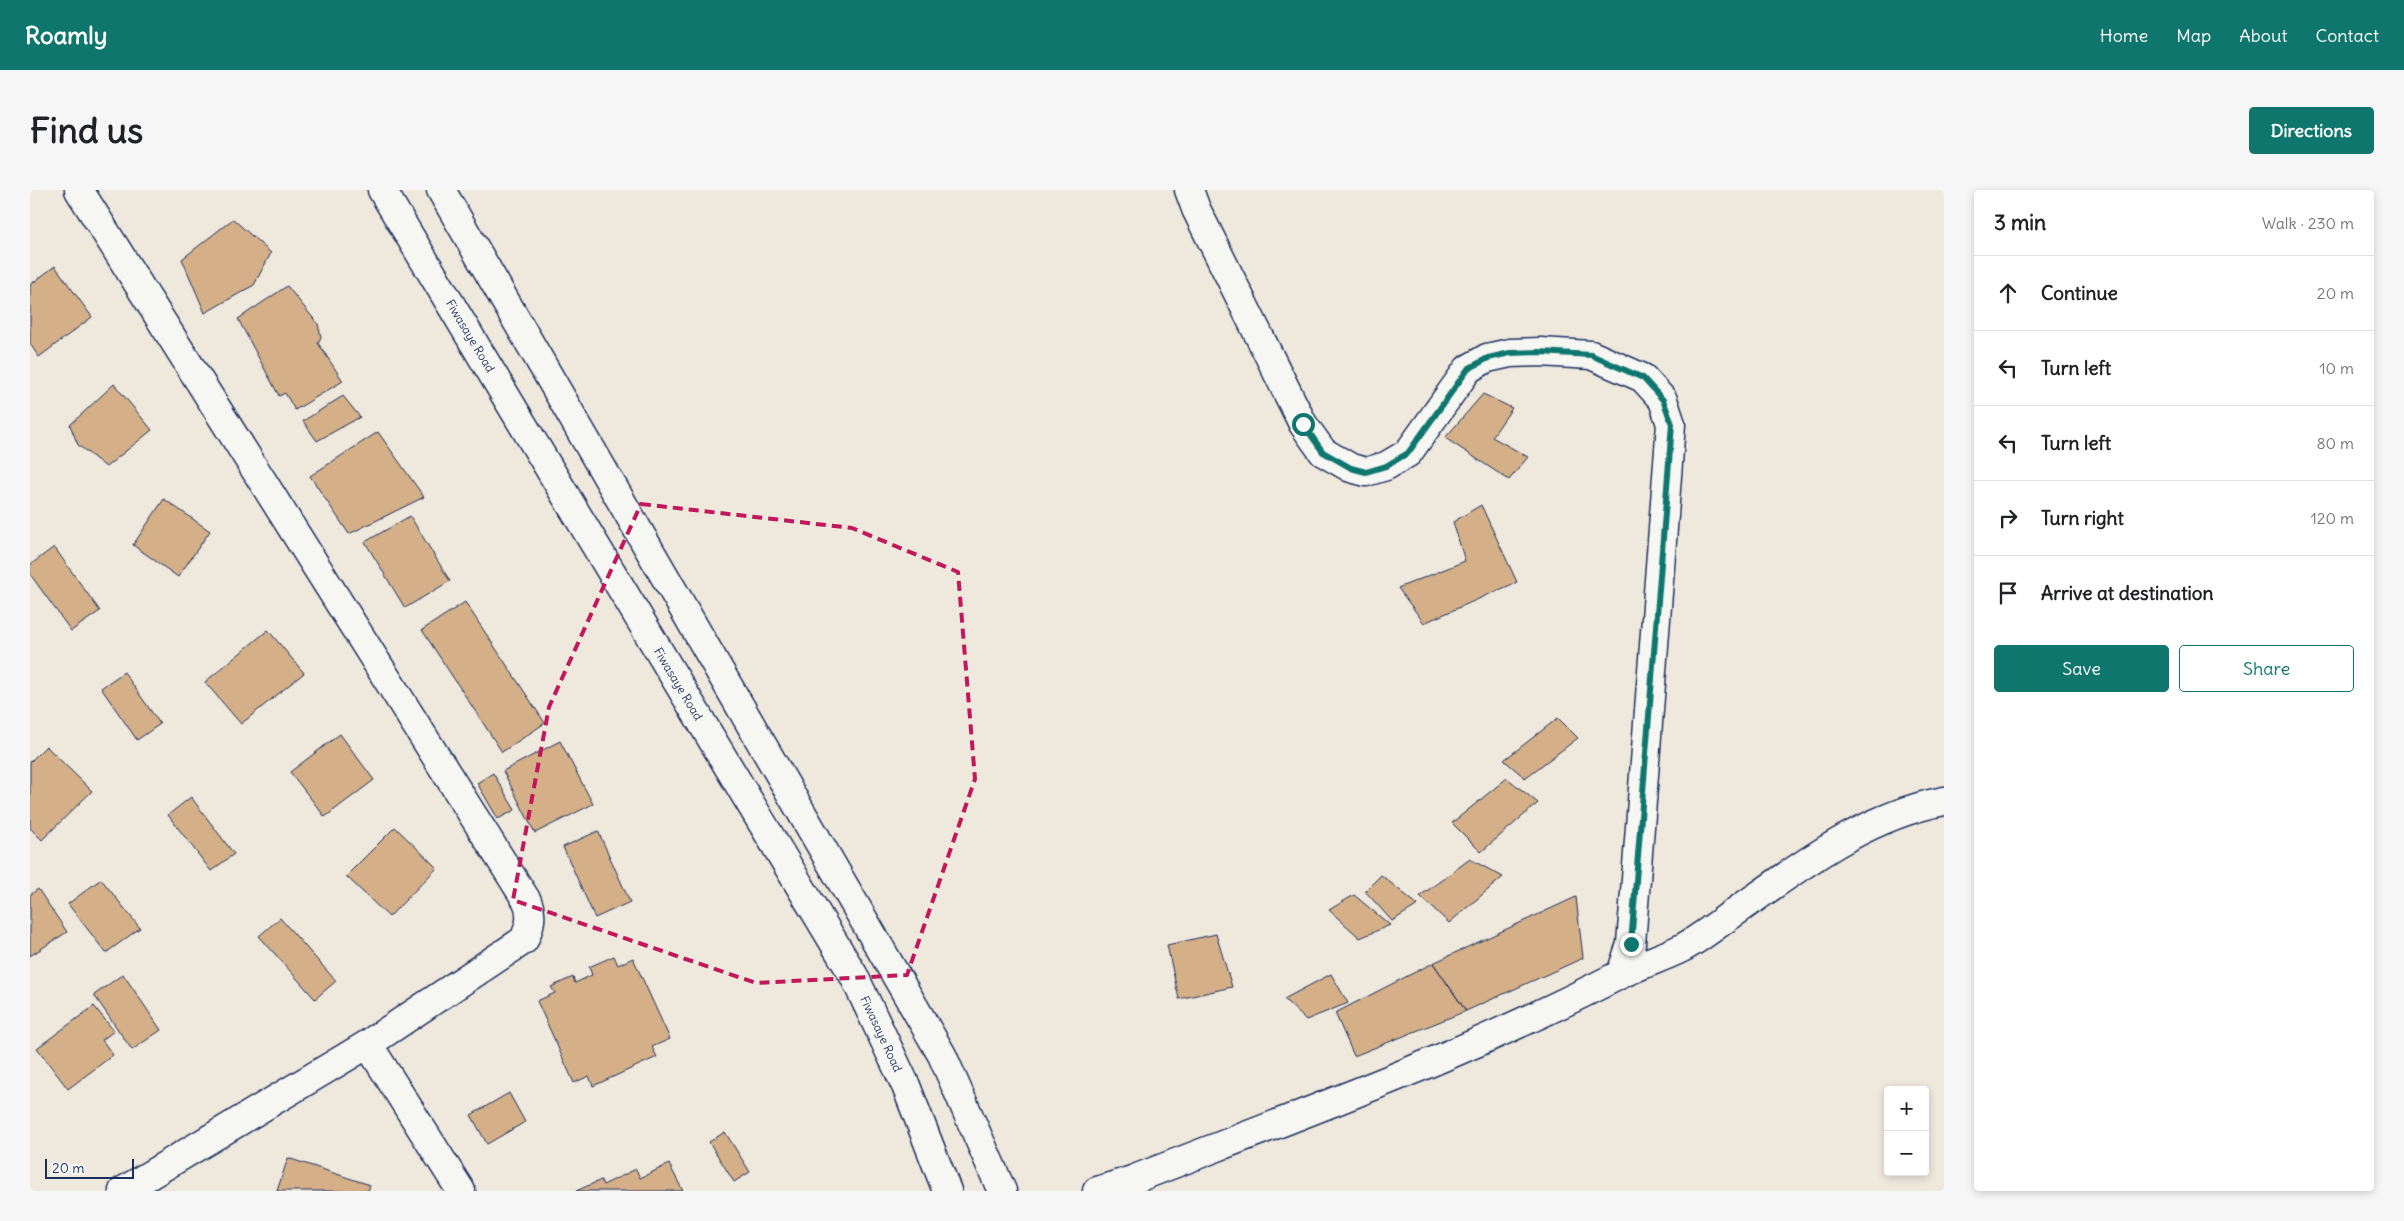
<!DOCTYPE html>
<meta charset="utf-8">
<style>
:root{--surface:#fff;--page:#f6f6f6;--text:#202124;--muted:#757577;--line:#e0e0e0;--accent:#0f766e}
body{margin:0;font-family:Delius,sans-serif;background:var(--page);color:var(--text)}
.controls{position:absolute;right:15px;bottom:15px;display:grid;overflow:hidden;border-radius:5px;box-shadow:0 2px 8px #0003}
.controls button{width:45px;height:45px;display:grid;place-items:center;padding:0;border:0;border-bottom:1px solid var(--line);background:var(--surface);color:var(--text);font:25px sans-serif}
.scale{position:absolute;left:15px;bottom:12px;width:89px;box-sizing:border-box;padding-left:5px;border:2px solid #1b2f5e;border-top:0;font-size:14px;line-height:18px;white-space:nowrap;color:#1b2f5e;-webkit-text-stroke:4px #f6f6f2;paint-order:stroke}
.stop{position:absolute;width:15px;height:15px;margin:-11px;border:4px solid #0f766e;border-radius:50%;background:#fff}
.stop.end{background:#0f766e;border-color:#fff;box-shadow:0 1px 5px #0008}
.list{margin:0;padding:0;list-style:none}
h2{display:flex;justify-content:space-between;align-items:center;height:65px;margin:0;padding:0 20px;font-size:21px}
h2 small{font-size:16px;font-weight:400;color:var(--muted)}
.list li{display:grid;grid-template-columns:32px 1fr auto;gap:15px;align-items:center;box-sizing:border-box;height:75px;padding:0 20px;border-top:1px solid var(--line)}
.list b{display:block;font-size:19px;white-space:nowrap}
.list em{font-size:16px;font-style:normal;color:var(--muted)}
.actions{display:flex;gap:10px;padding:15px 20px}
.actions a{flex:1;padding:11px 0;border:1px solid var(--accent);border-radius:5px;text-align:center;font-size:18px;color:var(--accent)}
.actions .main{background:var(--accent);color:#fff}
.icon{flex:none;width:28px;height:28px;fill:none;stroke:currentColor;stroke-width:2;stroke-linecap:round;stroke-linejoin:round}
.map{position:relative;flex:none;width:1914px;height:1001px;overflow:hidden;border-radius:5px}
header{display:flex;align-items:center;gap:30px;box-sizing:border-box;height:70px;padding:0 25px;background:var(--accent);color:#fff}
header strong{font-size:24px}
nav{display:flex;gap:28px;margin-inline-start:auto;font-size:18px}
.intro{display:flex;align-items:center;justify-content:space-between;box-sizing:border-box;height:120px;padding:0 30px}
h1{margin:0;font-size:35px}
.button{padding:12px 22px;border-radius:5px;background:var(--accent);color:#fff;font-size:18px;font-weight:700}
main{display:flex;gap:30px;padding:0 30px}
aside{flex:1;background:var(--surface);border-radius:5px;box-shadow:0 2px 8px #0003}
.map>svg:first-child{display:block}
</style>
<header>
<strong>Roamly</strong>
<nav><a>Home</a><a>Map</a><a>About</a><a>Contact</a></nav>
</header>
<div class="intro"><h1>Find us</h1><a class="button">Directions</a></div>
<main>
<div class="map">
<svg width="1914" height="1001" viewBox="0 0 1914 1001">
<rect width="100%" height="100%" fill="#efe8dd"/>
<filter id="ink" filterUnits="userSpaceOnUse"><feTurbulence type="fractalNoise" baseFrequency=".02" numOctaves="2"/><feDisplacementMap in="SourceGraphic" scale="10" xChannelSelector="R" yChannelSelector="G"/><feConvolveMatrix kernelMatrix="1 2 1 2 8 2 1 2 1" color-interpolation-filters="sRGB"/></filter>
<g filter="url(#ink)">
<path fill="#d5af87" stroke="#1b2f5e" d="M203,29L241,63L224,95L175,123L152,69Z
M25,76L62,127L9,167L0,154V95Z
M257,96L288,134L291,147L288,153L313,191L265,220L255,203L249,206L208,129Z
M84,194L122,240L76,277L48,255L40,235Z
M1453,204L1482,218L1462,247L1498,267L1479,290L1415,248Z
M313,206L330,227L287,251L273,231Z
M348,242L394,307L319,344L280,286Z
M134,309L180,341L148,387L103,355Z
M1451,315L1487,392L1394,433L1368,398L1435,371L1423,332Z
M380,326L420,391L375,418L335,352Z
M24,357L70,421L41,441L0,384V375Z
M435,412L515,533L472,562L392,440Z
M238,440L274,483L211,534L175,492Z
M94,482L130,534L107,550L71,498Z
M1528,528L1548,548L1495,588L1474,570Z
M310,544L344,590L295,627L260,582Z
M530,551L563,614L505,643L473,581Z
M16,556L62,601L12,650L0,638V572Z
M463,583L485,620L468,629L447,593Z
M1477,588L1508,613L1451,662L1422,633Z
M161,607L204,664L181,681L138,625Z
M365,637L407,678L359,727L316,686Z
M568,641L600,712L565,728L533,657Z
M1440,669L1473,687L1419,733L1390,706Z
M1351,685L1388,715L1362,731L1335,701Z
M71,689L110,738L76,763L38,714Z
M8,699L37,742L0,766V705Z
M1324,705L1360,735L1330,748L1299,720Z
M1546,707L1553,768L1436,821L1403,773Z
M250,728L306,791L285,809L229,746Z
M1186,744L1202,797L1149,809L1137,755Z
M584,766L588,775L603,768L640,849L622,857L627,867L563,896L559,886L544,893L507,811L525,803L521,797L543,787L545,793L562,785L559,777Z
M1403,773L1436,821L1324,866L1305,823Z
M93,784L131,840L102,860L64,805Z
M1301,784L1318,813L1276,830L1254,809Z
M64,816L84,841L72,850L83,865L38,899L7,858Z
M479,903L495,932L457,954L441,925Z
M695,942L720,982L704,992L679,952Z
M258,968L340,995L338,1001H247Z
M639,974L653,1001H546L571,990L573,995L606,979L610,988Z"/>
<g fill="none" stroke-linecap="round" stroke-linejoin="round">
<defs>
<path id="street" d="M49,0L497,711C503,725 500,736 494,750L338,854L93,1001
M1159,0L1166,19L1273,234L1293,262L1321,278L1336,282L1356,276L1378,263L1438,179L1457,168L1480,163L1510,162L1561,165L1613,188L1633,210L1641,234L1601,754L1591,784
M338,854L431,1001
M1067,1001L1102,990C1266,926 1433,866 1589,785C1609,775 1632,768 1652,758C1671,748 1690,732 1708,720C1772,675 1835,626 1914,611"/>
<path id="primary" d="M352,0L824,786L876,896L917,1001
M411,0L912,865L972,1001"/>
</defs>
<use href="#street" stroke="#1b2f5e" stroke-width="31"/>
<use href="#primary" stroke="#1b2f5e" stroke-width="31"/>
<use href="#street" stroke="#f6f6f2" stroke-width="28"/>
<use href="#primary" stroke="#f6f6f2" stroke-width="28"/>
</g>
</g>
<g fill="none" stroke-linecap="round" stroke-linejoin="round" filter="url(#ink)">
<path stroke="#0f766e" stroke-width="6" d="M1273,234L1293,262L1321,278L1336,282L1356,276L1378,263L1438,179L1458,168L1480,163L1510,162L1561,165L1613,188L1633,210L1642,234L1601,754"/>
</g>
<path fill="none" stroke="#c2185b" stroke-width="4" stroke-dasharray="10 6" stroke-linejoin="round" d="M611,314L822,338L928,382L945,589L877,785L726,793L483,710L519,517Z"/>
<g text-anchor="middle" stroke-width="4" stroke-linejoin="round" paint-order="stroke">
<g font-size="12" fill="#1b2f5e" stroke="#f6f6f2">
<text transform="translate(440 146) rotate(59)" y="4">Fiwasaye Road</text>
<text transform="translate(648 494) rotate(59)" y="4">Fiwasaye Road</text>
<text transform="translate(851 844) rotate(65)" y="4">Fiwasaye Road</text>
</g>
</g>
</svg>
<div class="controls">
<button>+</button>
<button>−</button>
</div>
<div class="scale">20 m</div>
<div class="stop" style="left:1273px;top:234px"></div>
<div class="stop end" style="left:1601px;top:754px"></div>
</div>
<aside>
<h2>3 min<small>Walk · 230 m</small></h2>
<ul class="list">
<li><svg class="icon" aria-label="ahead" viewBox="0 0 24 24"><path d="M12 20V5M6 11l6-6 6 6"/></svg><div><b>Continue</b></div><em>20 m</em></li>
<li><svg class="icon" aria-label="left" viewBox="0 0 24 24"><path d="M17 20v-9H6M10 6l-5 5 5 5"/></svg><div><b>Turn left</b></div><em>10 m</em></li>
<li><svg class="icon" aria-label="left" viewBox="0 0 24 24"><path d="M17 20v-9H6M10 6l-5 5 5 5"/></svg><div><b>Turn left</b></div><em>80 m</em></li>
<li><svg class="icon" aria-label="right" viewBox="0 0 24 24"><path d="M7 20v-9h11M14 6l5 5-5 5"/></svg><div><b>Turn right</b></div><em>120 m</em></li>
<li><svg class="icon" aria-label="arrive" viewBox="0 0 24 24"><path d="M6 21V4h12l-3 4 3 4H6"/></svg><div><b>Arrive at destination</b></div></li>
</ul>
<div class="actions"><a class="main">Save</a><a>Share</a></div>
</aside>
</main>
